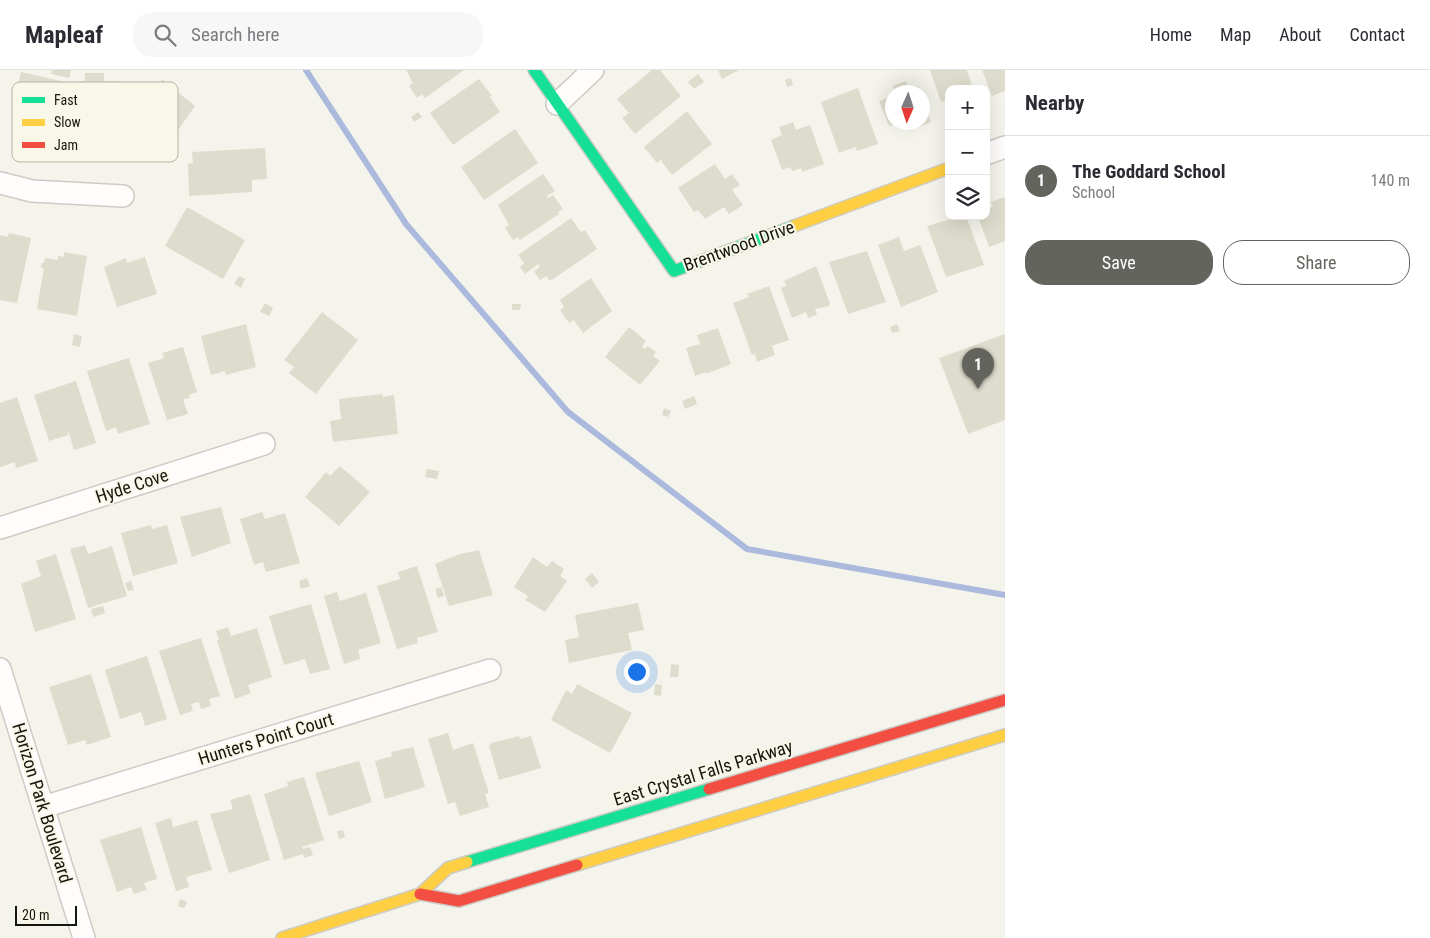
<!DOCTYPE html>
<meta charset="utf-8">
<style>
:root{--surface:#fff;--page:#f7f7f7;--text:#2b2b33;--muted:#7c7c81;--line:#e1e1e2;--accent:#64645e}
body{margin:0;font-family:"Roboto Condensed",sans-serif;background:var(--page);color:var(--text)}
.controls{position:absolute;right:15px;top:15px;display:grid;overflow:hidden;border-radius:10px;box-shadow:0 5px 20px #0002}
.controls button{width:45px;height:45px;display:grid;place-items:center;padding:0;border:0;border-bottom:1px solid var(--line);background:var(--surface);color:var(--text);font:25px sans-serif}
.compass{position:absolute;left:885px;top:15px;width:45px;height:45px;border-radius:50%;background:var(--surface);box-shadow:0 5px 20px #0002;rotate:183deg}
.scale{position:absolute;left:15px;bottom:12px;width:62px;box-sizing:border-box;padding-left:5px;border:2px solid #161611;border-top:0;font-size:14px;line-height:18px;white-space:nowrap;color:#161611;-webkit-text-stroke:4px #f9f7e8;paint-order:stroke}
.you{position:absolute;left:636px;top:601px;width:18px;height:18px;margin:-12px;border:4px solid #fff;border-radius:50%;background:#1a73e8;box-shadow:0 0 0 8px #1a73e833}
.badge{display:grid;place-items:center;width:32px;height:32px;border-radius:50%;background:var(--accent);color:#fff;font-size:16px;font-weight:700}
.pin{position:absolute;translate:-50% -41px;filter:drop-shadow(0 1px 2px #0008)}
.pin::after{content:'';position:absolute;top:26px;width:18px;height:15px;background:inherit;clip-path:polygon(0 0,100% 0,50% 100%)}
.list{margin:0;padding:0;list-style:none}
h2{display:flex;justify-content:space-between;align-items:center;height:65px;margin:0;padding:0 20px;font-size:21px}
h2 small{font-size:16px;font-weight:400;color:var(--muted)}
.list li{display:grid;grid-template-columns:32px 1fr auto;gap:15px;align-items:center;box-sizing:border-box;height:90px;padding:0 20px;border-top:1px solid var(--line)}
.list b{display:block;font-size:19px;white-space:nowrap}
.list p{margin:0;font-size:16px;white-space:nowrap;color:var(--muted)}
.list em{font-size:16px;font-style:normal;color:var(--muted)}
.actions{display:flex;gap:10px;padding:15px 20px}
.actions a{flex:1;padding:11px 0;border:1px solid var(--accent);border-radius:20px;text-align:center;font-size:18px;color:var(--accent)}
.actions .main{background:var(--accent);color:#fff}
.icon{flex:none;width:28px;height:28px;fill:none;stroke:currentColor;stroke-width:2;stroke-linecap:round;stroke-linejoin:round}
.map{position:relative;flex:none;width:1005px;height:868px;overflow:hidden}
header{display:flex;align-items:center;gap:30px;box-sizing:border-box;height:70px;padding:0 25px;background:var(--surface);border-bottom:1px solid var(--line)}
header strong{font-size:24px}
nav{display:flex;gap:28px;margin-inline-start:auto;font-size:18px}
.search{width:350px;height:45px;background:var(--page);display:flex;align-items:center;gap:12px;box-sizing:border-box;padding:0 18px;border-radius:20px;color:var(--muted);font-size:19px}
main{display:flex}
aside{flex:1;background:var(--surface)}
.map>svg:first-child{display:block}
</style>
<header>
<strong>Mapleaf</strong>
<div class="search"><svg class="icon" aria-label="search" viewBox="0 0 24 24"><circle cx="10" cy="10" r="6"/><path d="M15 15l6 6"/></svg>Search here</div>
<nav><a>Home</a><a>Map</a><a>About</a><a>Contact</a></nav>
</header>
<main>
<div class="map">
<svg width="1005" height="868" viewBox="0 0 1005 868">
<rect width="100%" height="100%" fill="#f5f4ec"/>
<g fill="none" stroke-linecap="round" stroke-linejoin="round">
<path stroke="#abb9dd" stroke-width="6" d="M306,0L406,154L568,342L747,479L1005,525"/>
</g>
<path fill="#dedccc" d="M52,0H71L69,8L51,4Z
M406,0H464L425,28L422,24L417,28L409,16L413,13Z
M652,0H660L681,26L635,64L622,48L629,43L617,29Z
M718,0H739L722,9Z
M930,0H967L973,19H949V29L941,32Z
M982,0H1005V21L992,26Z
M21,2L65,12L51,75L29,70L33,49L31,55L11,49Z
M85,3H104V11H119V41H102V49L78,48L79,11H85Z
M698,4L704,12L694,19L688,12Z
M791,8L793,15L787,17L785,10Z
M162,9L195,36L176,63L160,55L153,64L134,51Z
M479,9L492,26L490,27L500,42L453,75L430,43Z
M906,11L909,19L918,16L920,22H896L893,16Z
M858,18L878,74L857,81L855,77L839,83L821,32Z
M892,26V52L898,53L889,56L879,31Z
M923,30L931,52L909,61L906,52H922Z
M687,41L712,74L672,105L662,92V89L657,93L644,77Z
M418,42L422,47L414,52L411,47Z
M793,52L796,60L810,55L824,94L802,102L801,98L792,101L790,97L782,100L771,70L782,65L779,57Z
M515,59L538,93L484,130L461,97Z
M265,78L267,109L252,110V122L189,126L188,94L193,93L192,82Z
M715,94L725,109L732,104L740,115L732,120L743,135L729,144L724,137L705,149L698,140L694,142L678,118Z
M543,104L555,121L547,126L548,128L553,125L563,139L558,142L559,144L520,170L518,167L513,170L505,158L509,155L498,135Z
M1005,127V171L989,177L978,146H986V139L993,137L991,132Z
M187,137L245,170L223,209L165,176Z
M962,146H966L984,195L946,207L927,156Z
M571,148L581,162L585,160L597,179L550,211L546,206L540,210L534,201L540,197L538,194L525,204L520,197L524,193L518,185Z
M9,163L31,168L17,233L0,230V165L8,167Z
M899,167L904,181L920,175L938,222L901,237L878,175Z
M867,181L886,232L848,244L829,192Z
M64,182L87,186L77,246L37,239L44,198H41L42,193H44L45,188L58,190V186L64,187Z
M145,187L157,224L117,237L104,197L126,188L127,193Z
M816,196L830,234L829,236L815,239L817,245L808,248L806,242L792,248L781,218L786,216L784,211Z
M239,206L245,209L241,218L234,214Z
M591,208L612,241L583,263L574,250L569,253L560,240L564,237L560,230Z
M769,216L789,270L772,276L775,285L757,292L755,284L752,285L733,233L749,227L747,224Z
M265,233L273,238L269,246L260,242Z
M512,234H521L520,240H512Z
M322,242L358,270L316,324L289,303L294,297L284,290Z
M246,254L256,297L226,305L225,301L211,305L201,266Z
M897,254L900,261L892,263L890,257Z
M629,257L646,271L642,276L645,279L648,276L656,282L653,286L660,291L640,315L605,287Z
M718,258L731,294L706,304V302L695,306L686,278L700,274L697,265Z
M74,264L82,266L80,277L72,275Z
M1005,264V350L968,364L939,288Z
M183,277L197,322L189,325L190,328L183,329L188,344L167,350L148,293L164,288L162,283Z
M129,288L150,354L118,364L116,357L106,361L87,301Z
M76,311L96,373L74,380L68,360V365L49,371L34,325Z
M382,324L383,327L394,325L398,364L333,372L330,351L341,349L339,329Z
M694,326L697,334L685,339L682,331Z
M17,327L38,391L16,398L15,392L0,397V333Z
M664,338L671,341L668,347L662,345Z
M340,396L370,422L339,456L305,427L326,402L330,406Z
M427,399L439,401L437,409L425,407Z
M221,437L231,473L192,487L180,447Z
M262,442L265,449L285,443L300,493L266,502L263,492L254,495L240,449Z
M151,455L152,459L167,455L178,493L133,506L121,463Z
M85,475L88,484L112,476L127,526L88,538L70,479Z
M479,480L493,525L449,536L435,494L460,484Z
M56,484L76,549L35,562L21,514L41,506L36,491Z
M533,487L547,497L552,491L564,499L560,506L567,511L545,542L525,530L528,526L514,517Z
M417,496L438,562L417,568L418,573L397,579L377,516L400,509L398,502Z
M592,503L599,512L592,518L585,509Z
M307,508L310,516L301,519L299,511Z
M131,511L134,520L128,521L125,513Z
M441,517L444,526L438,528L435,519Z
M337,522L340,531L366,523L381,573L358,580L360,589L344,594L324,526Z
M638,533L644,560L628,563L632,580L569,593L565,570L579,567L575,545Z
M311,534L330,599L310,604L305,589L284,595L269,546Z
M103,536L105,543L93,547L91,539Z
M228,557L231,566L257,558L272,607L248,615L251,623L235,629L217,570H219L216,561Z
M201,568L220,626L209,629L211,636L201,639L199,632L191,634L193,641L180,645L159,581Z
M147,586L167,649L145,656L141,642L120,649L105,600Z
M671,594L679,595L678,607H670Z
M91,604L111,667L87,675L85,670L68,675L49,617Z
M577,614L632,643L610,683L551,650L566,620L572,624Z
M655,614L662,615L661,626L654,625Z
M448,663L453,680L473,673L489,723L485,724L489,737L460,746L455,732L448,734L428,669Z
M519,666L520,669L531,666L541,698L499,710L489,676L491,673Z
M413,677L425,717L385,729L375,691L392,686L391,682Z
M359,691L372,732L329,746L315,703Z
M304,707L324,770L302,777L303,779L310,777L313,785L304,788L303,784L284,790L264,724L288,716L287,712Z
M250,724L270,790L229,803L210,744L233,739L230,730Z
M171,748L173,757L197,750L212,800L186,807L189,817L176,821L155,753Z
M141,757L157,809L144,813L147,820L134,824L131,817L117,822L100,770Z
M343,760L345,767L339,769L337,761Z
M180,829L187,832L184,838L178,836Z"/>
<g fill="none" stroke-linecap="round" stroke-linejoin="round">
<defs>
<path id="street" d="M557,34L593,0
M986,84L1005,77
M0,113L32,121L123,126
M0,458L264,374
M0,599L84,868
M43,737L490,600"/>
<path id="fast" d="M534,0L674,201L794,156
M467,792L709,719"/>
<path id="slow" d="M794,156L949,98
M577,795L1005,665
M282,868L420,824L448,798L467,792"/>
<path id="jam" d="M709,719L1005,630
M420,824L459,831L577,795"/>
</defs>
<use href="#street" stroke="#cccbc5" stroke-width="24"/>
<use href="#fast" stroke="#cccbc5" stroke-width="14"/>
<use href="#slow" stroke="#cccbc5" stroke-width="14"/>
<use href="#jam" stroke="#cccbc5" stroke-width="14"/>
<use href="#street" stroke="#fefdfc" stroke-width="21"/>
<use href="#fast" stroke="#16e098" stroke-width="11"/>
<use href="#slow" stroke="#ffcf43" stroke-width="11"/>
<use href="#jam" stroke="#f24e42" stroke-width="11"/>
</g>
<g text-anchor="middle" stroke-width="4" stroke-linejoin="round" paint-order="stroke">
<g font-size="18" fill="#161611" stroke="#f9f7e8">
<text transform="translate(739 176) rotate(-20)" y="6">Brentwood Drive</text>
<text transform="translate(132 416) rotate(-18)" y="6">Hyde Cove</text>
<text transform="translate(266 669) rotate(-17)" y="6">Hunters Point Court</text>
<text transform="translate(703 703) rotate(-17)" y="6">East Crystal Falls Parkway</text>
<text transform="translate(42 733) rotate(73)" y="6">Horizon Park Boulevard</text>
</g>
</g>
<rect x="12" y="12" width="166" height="80" rx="8" fill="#f9f7e8" stroke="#b5b4a8" stroke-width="1"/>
<rect x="22" y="27" width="23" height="6" fill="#16e098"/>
<rect x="22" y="49" width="23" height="7" fill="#ffcf43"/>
<rect x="22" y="72" width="23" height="6" fill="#f24e42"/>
<g font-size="14" fill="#161611">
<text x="54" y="35">Fast</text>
<text x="54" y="57">Slow</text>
<text x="54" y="80">Jam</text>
</g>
</svg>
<div class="controls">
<button>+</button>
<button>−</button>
<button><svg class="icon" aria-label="layers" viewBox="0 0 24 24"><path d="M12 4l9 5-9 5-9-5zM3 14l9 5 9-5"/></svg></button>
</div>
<svg class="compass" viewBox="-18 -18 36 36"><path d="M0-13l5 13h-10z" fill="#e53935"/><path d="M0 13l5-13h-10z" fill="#7c7c81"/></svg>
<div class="scale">20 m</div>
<div class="you"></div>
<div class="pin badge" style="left:978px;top:319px">1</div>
</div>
<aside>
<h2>Nearby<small></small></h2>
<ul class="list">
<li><span class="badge">1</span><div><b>The Goddard School</b><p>School</p></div><em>140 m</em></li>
</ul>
<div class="actions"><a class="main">Save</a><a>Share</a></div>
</aside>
</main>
